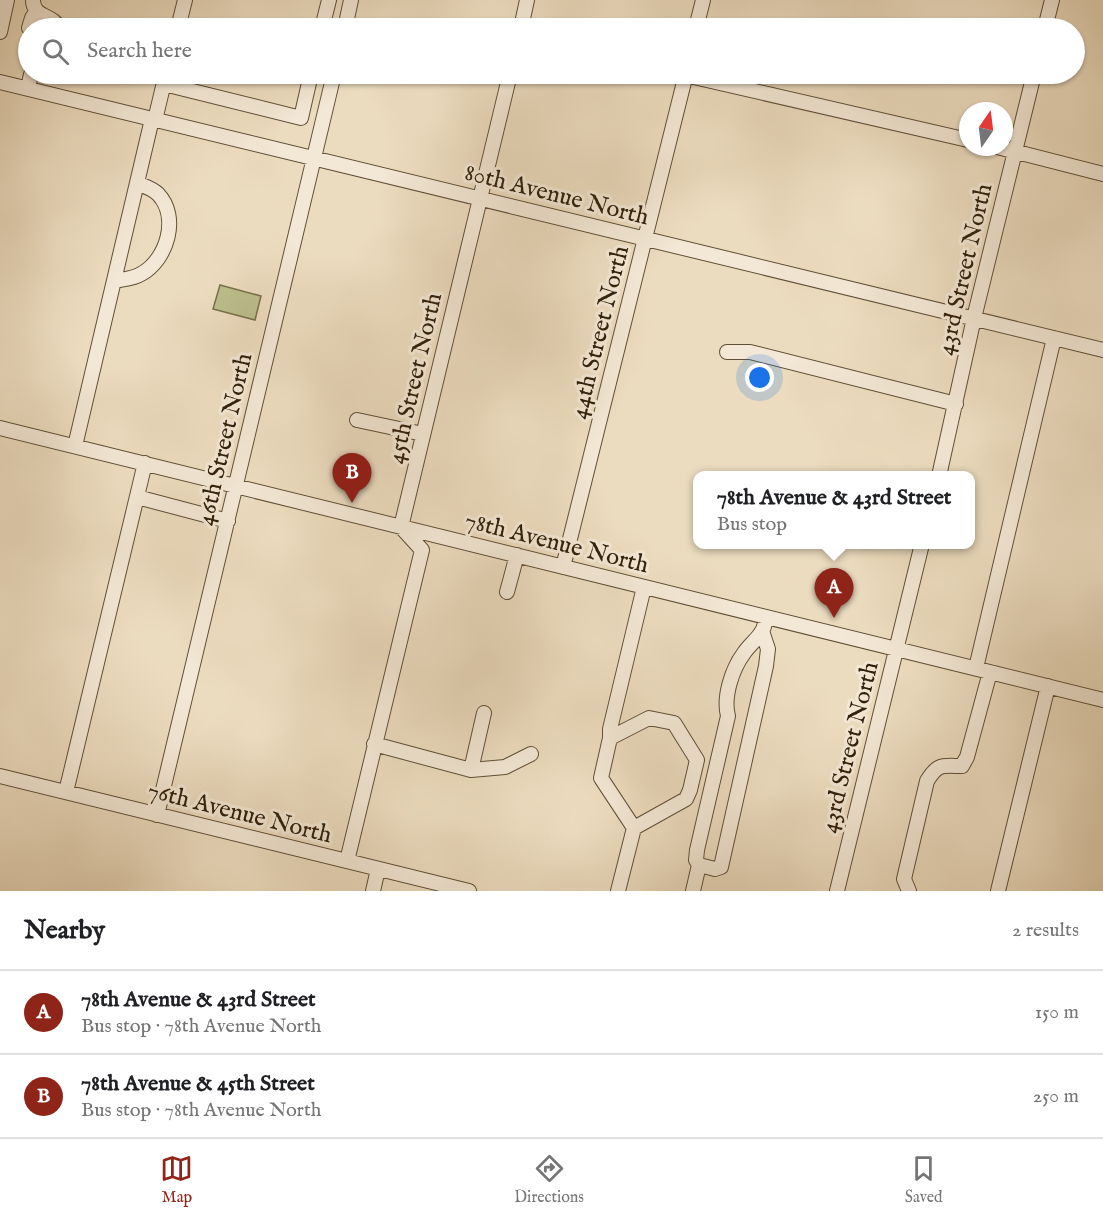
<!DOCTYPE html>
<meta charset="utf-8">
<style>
:root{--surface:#fff;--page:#f2f2f2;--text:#202124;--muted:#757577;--line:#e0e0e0;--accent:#8f2418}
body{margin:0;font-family:"IM FELL English",serif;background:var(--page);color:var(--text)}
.compass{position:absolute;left:959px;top:102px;width:54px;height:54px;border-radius:50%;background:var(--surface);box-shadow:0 2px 4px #0004;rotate:14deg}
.you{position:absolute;left:760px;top:378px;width:21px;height:21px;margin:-15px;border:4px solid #fff;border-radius:50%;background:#1a73e8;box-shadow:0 0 0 9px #1a73e833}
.badge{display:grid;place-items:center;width:39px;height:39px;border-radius:50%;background:var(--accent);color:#fff;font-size:20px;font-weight:700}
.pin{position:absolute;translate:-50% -50px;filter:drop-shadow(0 2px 3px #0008)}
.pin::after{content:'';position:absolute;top:32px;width:21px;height:18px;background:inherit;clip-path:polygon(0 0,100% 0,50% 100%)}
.popup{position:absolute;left:693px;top:471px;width:282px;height:78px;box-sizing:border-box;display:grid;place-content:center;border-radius:12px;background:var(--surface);filter:drop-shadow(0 2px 4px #0005);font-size:20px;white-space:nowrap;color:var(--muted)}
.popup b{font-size:22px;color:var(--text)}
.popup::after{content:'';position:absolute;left:50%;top:100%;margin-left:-12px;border:12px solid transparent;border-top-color:var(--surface)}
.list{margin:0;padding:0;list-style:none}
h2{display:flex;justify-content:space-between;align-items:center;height:78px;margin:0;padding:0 24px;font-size:26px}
h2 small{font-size:20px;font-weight:400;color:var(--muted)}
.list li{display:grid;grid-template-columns:39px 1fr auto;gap:18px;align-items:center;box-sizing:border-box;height:84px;padding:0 24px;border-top:2px solid var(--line)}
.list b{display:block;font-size:22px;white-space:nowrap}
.list p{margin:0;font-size:20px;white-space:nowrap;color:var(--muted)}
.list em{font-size:20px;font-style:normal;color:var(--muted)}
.icon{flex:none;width:33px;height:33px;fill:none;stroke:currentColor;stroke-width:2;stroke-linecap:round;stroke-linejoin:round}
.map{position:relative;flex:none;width:1103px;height:891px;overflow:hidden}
.search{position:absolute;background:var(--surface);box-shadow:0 2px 4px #0004;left:18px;right:18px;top:18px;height:66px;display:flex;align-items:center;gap:15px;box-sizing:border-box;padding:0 21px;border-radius:33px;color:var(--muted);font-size:22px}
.sheet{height:246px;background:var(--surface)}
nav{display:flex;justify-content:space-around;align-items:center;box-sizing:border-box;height:84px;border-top:2px solid var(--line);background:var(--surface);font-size:16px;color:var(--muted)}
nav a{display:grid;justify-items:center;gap:3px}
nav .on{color:var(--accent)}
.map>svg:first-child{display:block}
</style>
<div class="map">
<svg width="1103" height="891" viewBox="0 0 1103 891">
<rect width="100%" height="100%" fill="#ecdcbf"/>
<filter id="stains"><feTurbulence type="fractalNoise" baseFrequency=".00333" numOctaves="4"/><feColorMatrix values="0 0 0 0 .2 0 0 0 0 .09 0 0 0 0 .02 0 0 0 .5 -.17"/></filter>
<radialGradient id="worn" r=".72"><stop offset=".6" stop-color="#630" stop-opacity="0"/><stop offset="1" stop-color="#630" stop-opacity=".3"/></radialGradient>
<path fill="#bdbf8e" stroke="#77704c" stroke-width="1.5" d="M220,285L261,296L255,320L213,309Z"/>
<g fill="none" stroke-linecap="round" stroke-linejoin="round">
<defs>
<path id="minor" d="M33,0C33,18 53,14 59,28
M323,24L345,28L351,0
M29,28L32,18L36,12
M178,28L185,0
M322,28L329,0
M521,28L527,0
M696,28L703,0
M1045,28L1052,0
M0,32L7,0
M685,75L968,140
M0,82L1103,350
M164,84L301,118L311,74
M28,89L31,74
M155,120L166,74
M997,147L1103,174
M114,281C123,279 133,279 141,274C167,260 180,217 158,194C152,188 144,186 137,183
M727,352H750L956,404
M357,420L423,434
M0,428L1103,700
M75,446L152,119
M939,476L974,318L1034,74
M137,497L228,521
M563,567L686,74
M507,592L517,555
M762,631L768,649L766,666L721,867L715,869L699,865L696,860L697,850L728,716C723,697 732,669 744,653C749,645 758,639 762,631C765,627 765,621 766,617
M976,668L1054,338
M610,738V729L644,587
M374,744L471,770L505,767L531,754
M471,770L484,713
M0,776L469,891
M66,792L145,463
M157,815L334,74
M347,861L422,550L401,527L510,74
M373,891L378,869
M618,891L634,828L686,799L690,790L697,760L674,723L649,718L610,738L601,778L634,828
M693,891L699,865
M837,891L922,544
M909,891L904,879L927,781C938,763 942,766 962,766L967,757L990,672
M998,891L1048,686"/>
</defs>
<use href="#minor" stroke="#604f37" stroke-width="16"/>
<use href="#minor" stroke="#f3e8d5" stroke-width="14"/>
</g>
<g text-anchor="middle" stroke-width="6" stroke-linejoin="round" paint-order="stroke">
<g font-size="24" fill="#31200a" stroke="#f3e8d5">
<text transform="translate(557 194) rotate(14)" y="8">80th Avenue North</text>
<text transform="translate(964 269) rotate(-77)" y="8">43rd Street North</text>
<text transform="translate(599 332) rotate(-76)" y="8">44th Street North</text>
<text transform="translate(414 378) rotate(-77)" y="8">45th Street North</text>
<text transform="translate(224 439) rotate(-77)" y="8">46th Street North</text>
<text transform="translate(557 542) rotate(14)" y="8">78th Avenue North</text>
<text transform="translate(849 747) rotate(-76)" y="8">43rd Street North</text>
<text transform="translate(240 812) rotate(14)" y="8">76th Avenue North</text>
</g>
</g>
<rect width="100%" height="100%" filter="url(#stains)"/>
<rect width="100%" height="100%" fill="url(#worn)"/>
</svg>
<svg class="compass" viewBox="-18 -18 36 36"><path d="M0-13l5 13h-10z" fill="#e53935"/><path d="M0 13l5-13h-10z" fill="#757577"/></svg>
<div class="you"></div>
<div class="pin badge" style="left:834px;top:618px">A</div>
<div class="popup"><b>78th Avenue &amp; 43rd Street</b>Bus stop</div>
<div class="pin badge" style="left:352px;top:503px">B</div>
<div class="search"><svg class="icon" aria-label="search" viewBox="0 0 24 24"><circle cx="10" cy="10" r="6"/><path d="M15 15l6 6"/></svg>Search here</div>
</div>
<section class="sheet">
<h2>Nearby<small>2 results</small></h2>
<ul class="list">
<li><span class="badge">A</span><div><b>78th Avenue &amp; 43rd Street</b><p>Bus stop · 78th Avenue North</p></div><em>150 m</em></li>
<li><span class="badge">B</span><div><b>78th Avenue &amp; 45th Street</b><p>Bus stop · 78th Avenue North</p></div><em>250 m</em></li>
</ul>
</section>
<nav>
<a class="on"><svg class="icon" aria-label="map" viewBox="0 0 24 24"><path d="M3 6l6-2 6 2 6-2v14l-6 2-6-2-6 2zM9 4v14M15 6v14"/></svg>Map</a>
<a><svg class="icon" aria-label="directions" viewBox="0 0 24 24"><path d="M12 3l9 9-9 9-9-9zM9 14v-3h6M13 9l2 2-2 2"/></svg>Directions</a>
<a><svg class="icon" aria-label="saved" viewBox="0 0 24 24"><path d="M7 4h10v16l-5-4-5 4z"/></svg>Saved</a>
</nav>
